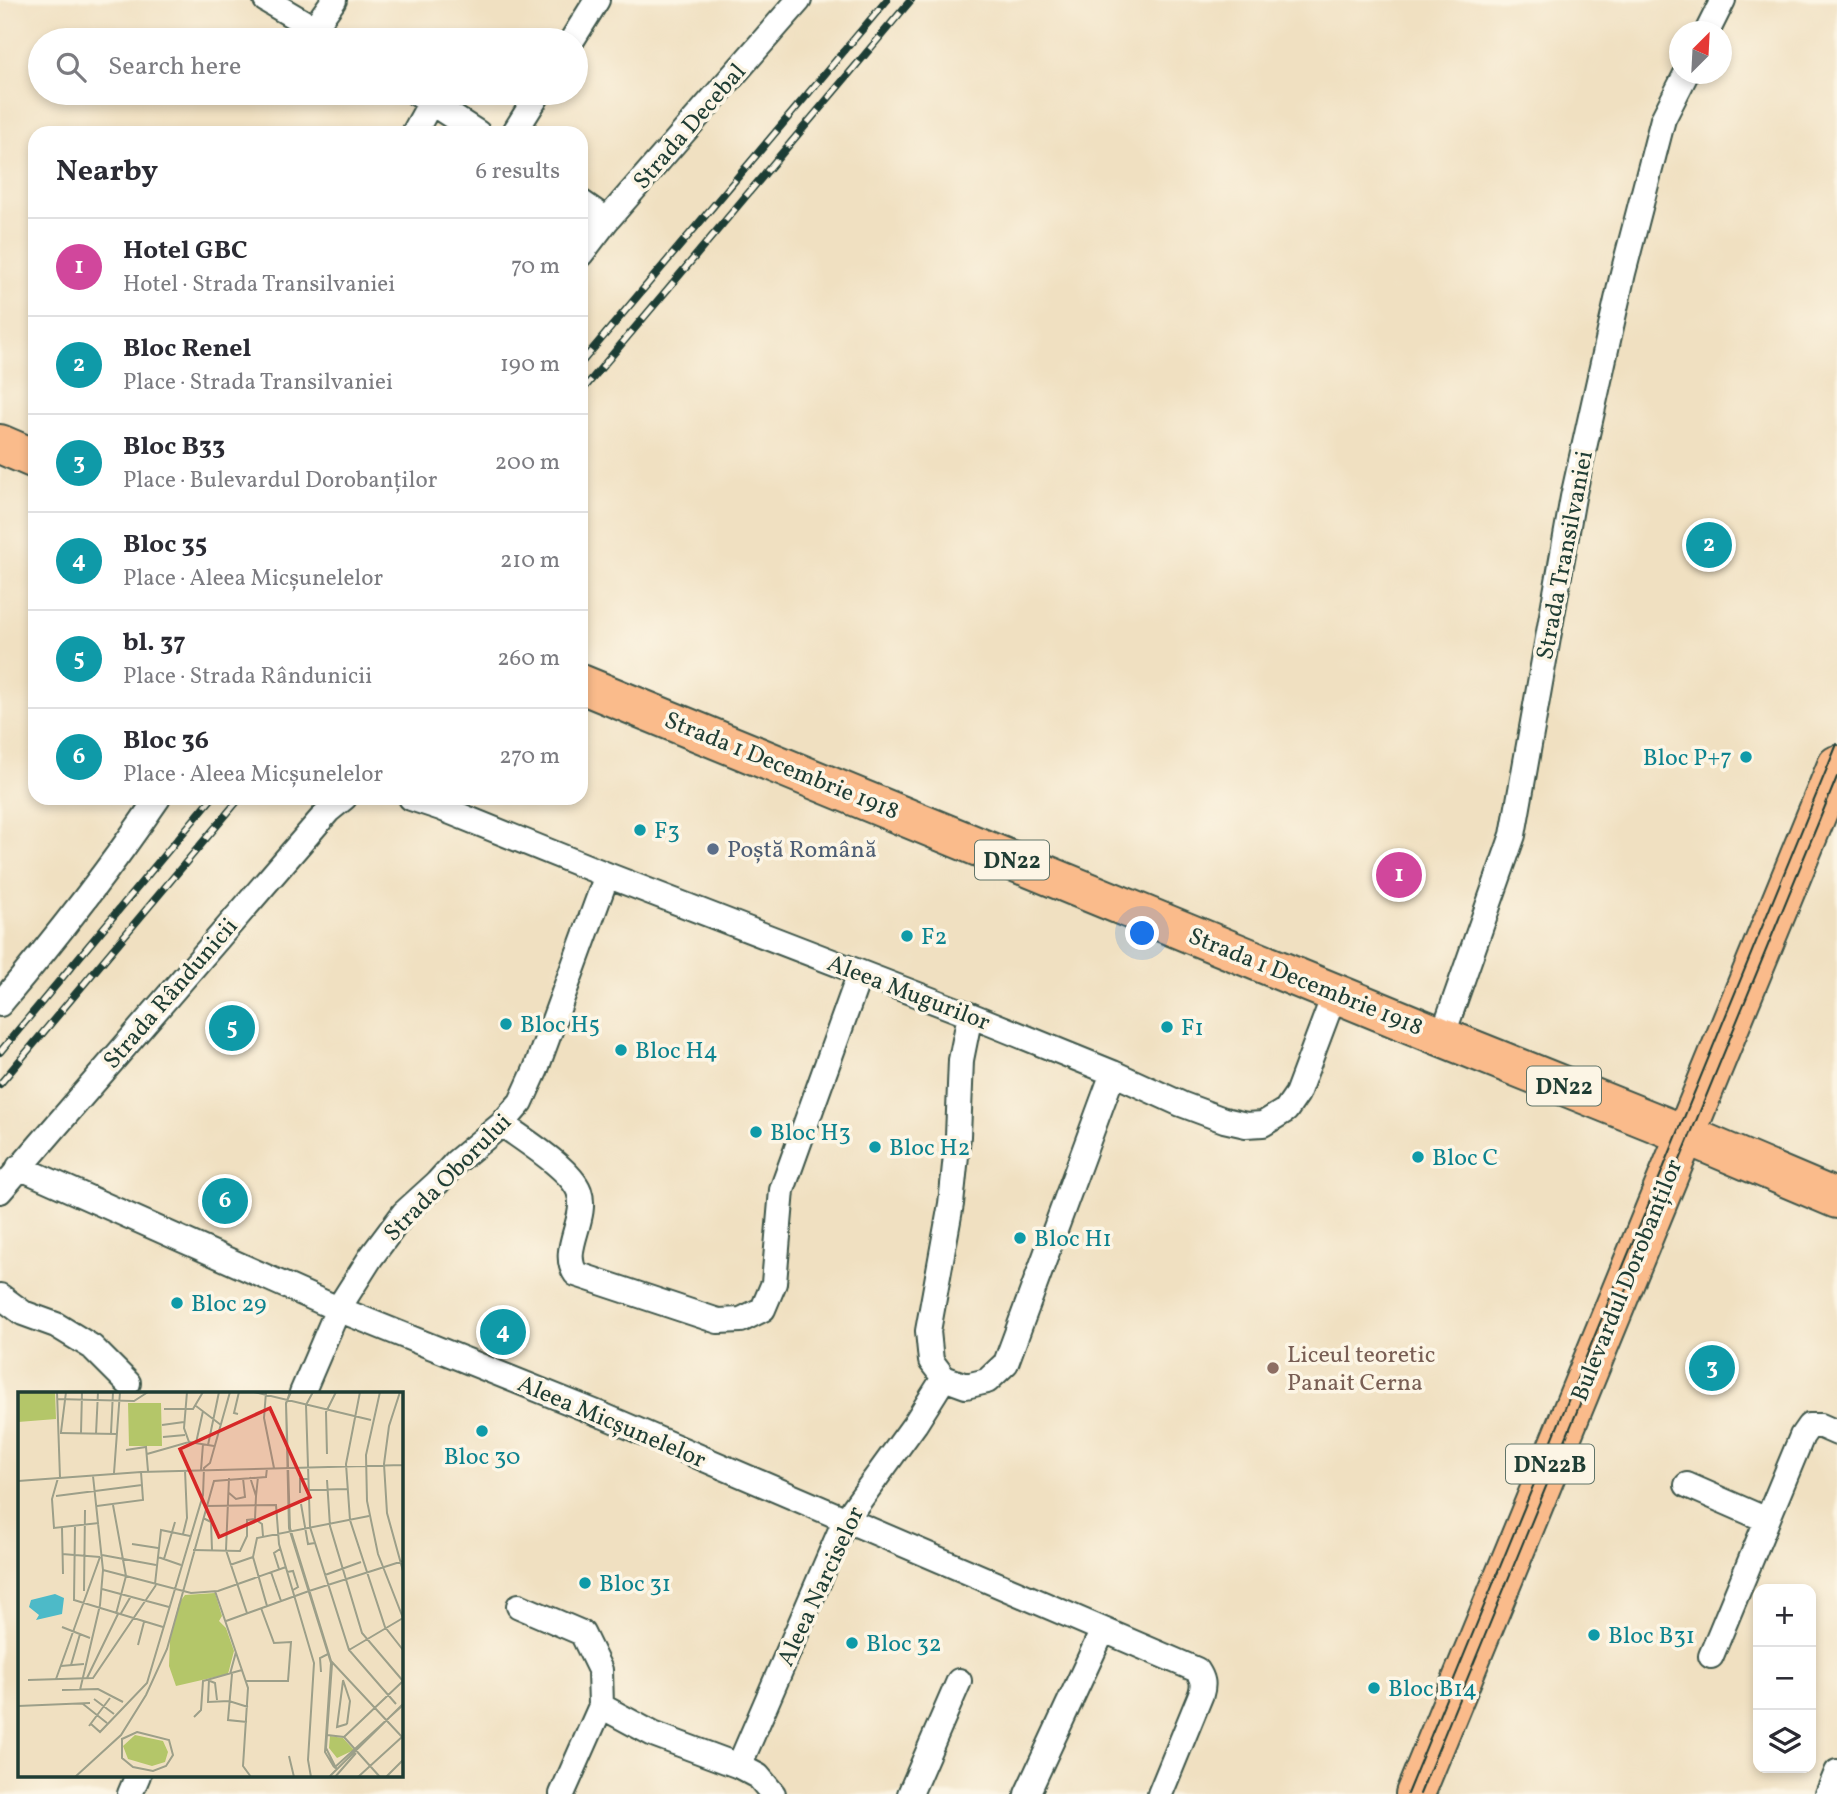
<!DOCTYPE html>
<meta charset="utf-8">
<style>
:root{--surface:#fff;--page:#f7f7f7;--text:#2b2b33;--muted:#7c7c81;--line:#e1e1e2;--accent:#111827}
body{margin:0;font-family:Vollkorn,serif;background:var(--page);color:var(--text)}
.controls{position:absolute;right:21px;bottom:21px;display:grid;overflow:hidden;border-radius:14px;box-shadow:0 4px 10px #0003}
.controls button{width:63px;height:63px;display:grid;place-items:center;padding:0;border:0;border-bottom:2px solid var(--line);background:var(--surface);color:var(--text);font:35px sans-serif}
.compass{position:absolute;left:1669px;top:21px;width:63px;height:63px;border-radius:50%;background:var(--surface);box-shadow:0 4px 10px #0003;rotate:24deg}
.you{position:absolute;left:1143px;top:934px;width:24px;height:24px;margin:-18px;border:5px solid #fff;border-radius:50%;background:#1a73e8;box-shadow:0 0 0 10px #1a73e833}
.badge{display:grid;place-items:center;width:46px;height:46px;border-radius:50%;background:var(--accent);color:#fff;font-size:23px;font-weight:700}
.pin{position:absolute;translate:-50% -50%;border:4px solid #fff;box-shadow:0 2px 7px #0006}
.list{margin:0;padding:0;list-style:none}
h2{display:flex;justify-content:space-between;align-items:center;height:91px;margin:0;padding:0 28px;font-size:30px}
h2 small{font-size:23px;font-weight:400;color:var(--muted)}
.list li{display:grid;grid-template-columns:46px 1fr auto;gap:21px;align-items:center;box-sizing:border-box;height:98px;padding:0 28px;border-top:2px solid var(--line)}
.list b{display:block;font-size:26px;white-space:nowrap}
.list p{margin:0;font-size:23px;white-space:nowrap;color:var(--muted)}
.list em{font-size:23px;font-style:normal;color:var(--muted)}
.icon{flex:none;width:38px;height:38px;fill:none;stroke:currentColor;stroke-width:2;stroke-linecap:round;stroke-linejoin:round}
.map{position:relative;flex:none;width:1837px;height:1794px;overflow:hidden}
.search{position:absolute;background:var(--surface);box-shadow:0 4px 10px #0003;left:28px;top:28px;width:560px;height:77px;display:flex;align-items:center;gap:18px;box-sizing:border-box;padding:0 24px;border-radius:38px;color:var(--muted);font-size:26px}
.panel{position:absolute;background:var(--surface);box-shadow:0 4px 10px #0003;left:28px;top:126px;width:560px;height:679px;border-radius:21px}
.map>svg:first-child{display:block}
</style>
<div class="map">
<svg width="1837" height="1794" viewBox="0 0 1837 1794">
<rect width="100%" height="100%" fill="#fcf5e5"/>
<filter id="ink" filterUnits="userSpaceOnUse"><feTurbulence type="fractalNoise" baseFrequency=".0143" numOctaves="2"/><feDisplacementMap in="SourceGraphic" scale="14" xChannelSelector="R" yChannelSelector="G"/><feConvolveMatrix kernelMatrix="1 2 1 2 8 2 1 2 1" color-interpolation-filters="sRGB"/></filter>
<filter id="wash" filterUnits="userSpaceOnUse"><feTurbulence type="fractalNoise" baseFrequency=".00686" numOctaves="4" result="noise"/><feDisplacementMap in="SourceGraphic" scale="28" xChannelSelector="R" yChannelSelector="G"/><feGaussianBlur stdDeviation="1.57" result="paint"/><feColorMatrix in="noise" values="0 0 0 0 0 0 0 0 0 0 0 0 0 0 0 0 0 1.4 0 .05"/><feComposite in="paint" operator="in"/></filter>
<g filter="url(#wash)">
<rect width="100%" height="100%" fill="#f0e0c1"/>
</g>
<g filter="url(#ink)">
<g fill="none" stroke-linecap="round" stroke-linejoin="round">
<defs>
<path id="street" d="M266,0L334,40
M314,28L334,0
M1707,32L1723,0
M572,40L597,0
M416,93L478,133
M414,133L431,102
M514,133L539,93
M581,202L607,220
M581,254L607,220L799,0
M411,798L441,808L607,875L970,1015L1113,1073L1181,1104L1224,1120L1246,1125L1263,1124L1286,1110L1297,1094L1335,993
M0,1004C56,938 109,870 158,798
M970,1015L961,1060L958,1136L951,1204L928,1331L931,1361L944,1378L966,1386L987,1381L1006,1363L1113,1073
M1442,1037L1513,835L1573,497L1623,273L1663,119L1686,74
M502,1124C522,1139 570,1168 579,1191C589,1219 559,1250 576,1274L718,1321L741,1320L763,1309L774,1283L782,1190L860,973
M19,1167L338,1309L604,1416L1197,1670C1203,1679 1204,1684 1201,1694L1160,1794
M0,1191L328,811L344,798
M0,1296L23,1313L56,1325L92,1347L128,1383
M302,1393L338,1309L371,1257L404,1213L437,1183L456,1162L502,1124L521,1102L536,1069L607,875
M1687,1485L1767,1520
M519,1606L582,1633L600,1670L601,1706
M1711,1656L1802,1436L1809,1426H1821L1837,1433
M739,1766L840,1532L854,1508L915,1424L944,1378
M130,1794L138,1775
M562,1794L601,1706L653,1734L739,1766L758,1776L773,1794
M910,1794L959,1681
M1027,1794L1103,1630
M1828,1794L1837,1772"/>
<path id="primary" d="M0,444L35,459
M581,684L1442,1037L1686,1135L1837,1199
M1415,1794L1837,765"/>
</defs>
<use href="#street" stroke="#3e5549" stroke-width="28"/>
<use href="#primary" stroke="#3e5549" stroke-width="42"/>
<use href="#street" stroke="#fff" stroke-width="24"/>
<use href="#primary" stroke="#fabb8b" stroke-width="38"/>
<path stroke="#1f3d34" stroke-width="2" d="M1407,1794L1837,744
M1420,1794L1837,777"/>
<defs>
<path id="rail" d="M581,363L887,0
M581,392L911,0
M0,1052L212,798
M0,1084L240,798"/>
</defs>
<use href="#rail" stroke="#1f3d34" stroke-width="8"/>
<use href="#rail" stroke="#fcf5e5" stroke-width="5" stroke-dasharray="16" stroke-linecap="butt"/>
</g>
</g>
<g fill="#0f9aa8" stroke="#fcf5e5" stroke-width="2.5">
<circle cx="1746" cy="757" r="7"/>
<circle cx="640" cy="830" r="7"/>
<circle cx="907" cy="936" r="7"/>
<circle cx="506" cy="1024" r="7"/>
<circle cx="1167" cy="1027" r="7"/>
<circle cx="621" cy="1050" r="7"/>
<circle cx="756" cy="1132" r="7"/>
<circle cx="875" cy="1147" r="7"/>
<circle cx="1418" cy="1157" r="7"/>
<circle cx="1020" cy="1238" r="7"/>
<circle cx="177" cy="1303" r="7"/>
<circle cx="482" cy="1431" r="7"/>
<circle cx="585" cy="1583" r="7"/>
<circle cx="1594" cy="1635" r="7"/>
<circle cx="852" cy="1643" r="7"/>
<circle cx="1374" cy="1688" r="7"/>
</g>
<circle fill="#5c6f8a" stroke="#fcf5e5" stroke-width="2.5" cx="713" cy="849" r="7"/>
<circle fill="#8d6e63" stroke="#fcf5e5" stroke-width="2.5" cx="1273" cy="1368" r="7"/>
<g text-anchor="middle" stroke-width="7" stroke-linejoin="round" paint-order="stroke">
<g fill="#fcf5e5" stroke="#617469" stroke-width="2">
<rect x="975" y="840.5" width="74" height="39" rx="5"/>
<rect x="1527" y="1066.5" width="74" height="39" rx="5"/>
<rect x="1506" y="1444.5" width="88" height="39" rx="5"/>
</g>
<g font-size="23" font-weight="bold" fill="#1f3d34">
<text x="1012" y="868">DN22</text>
<text x="1564" y="1094">DN22</text>
<text x="1550" y="1472">DN22B</text>
</g>
<g font-size="24" fill="#1f3d34" stroke="#fcf5e5">
<text transform="translate(689 126) rotate(-49)" y="8">Strada Decebal</text>
<text transform="translate(1564 555) rotate(-79)" y="8">Strada Transilvaniei</text>
<text transform="translate(782 765) rotate(22)" y="8">Strada 1 Decembrie 1918</text>
<text transform="translate(1306 981) rotate(22)" y="8">Strada 1 Decembrie 1918</text>
<text transform="translate(909 992) rotate(21)" y="8">Aleea Mugurilor</text>
<text transform="translate(170 993) rotate(-49)" y="8">Strada Rândunicii</text>
<text transform="translate(447 1177) rotate(-45)" y="8">Strada Oborului</text>
<text transform="translate(1626 1280) rotate(-68)" y="8">Bulevardul Dorobanților</text>
<text transform="translate(612 1421) rotate(23)" y="8">Aleea Micșunelelor</text>
<text transform="translate(820 1586) rotate(-65)" y="8">Aleea Narciselor</text>
</g>
<g font-size="24" fill="#0d838f" stroke="#fcf5e5" text-anchor="start">
<text x="1732" y="765" text-anchor="end">Bloc P+7</text>
<text x="654" y="838">F3</text>
<text x="921" y="944">F2</text>
<text x="520" y="1032">Bloc H5</text>
<text x="1181" y="1035">F1</text>
<text x="635" y="1058">Bloc H4</text>
<text x="770" y="1140">Bloc H3</text>
<text x="889" y="1155">Bloc H2</text>
<text x="1432" y="1165">Bloc C</text>
<text x="1034" y="1246">Bloc H1</text>
<text x="191" y="1311">Bloc 29</text>
<text x="482" y="1464" text-anchor="middle">Bloc 30</text>
<text x="599" y="1591">Bloc 31</text>
<text x="1608" y="1643">Bloc B31</text>
<text x="866" y="1651">Bloc 32</text>
<text x="1388" y="1696">Bloc B14</text>
</g>
<g font-size="24" fill="#4e5e75" stroke="#fcf5e5" text-anchor="start">
<text x="727" y="857">Poștă Română</text>
</g>
<g font-size="24" fill="#785e54" stroke="#fcf5e5" text-anchor="start">
<text x="1287" y="1362">Liceul teoretic<tspan x="1287" dy="28">Panait Cerna</tspan></text>
</g>
</g>
<g transform="translate(18 1392)">
<rect width="385" height="385" fill="#f0e0c1"/>
<path d="M312,344L325,346L336,358L319,366L311,356Z" fill="#b4c669"/>
<path d="M0,0H37L38,27L0,30ZM110,11H143L144,54H111ZM197,201L204,224L201,229L208,236L216,259L210,282L158,294L151,274L152,248L161,211L167,203Z" fill="#b4c669"/>
<path d="M117,343L145,349L150,360L147,370L134,374L110,367L105,354Z" fill="#b4c669"/>
<path d="M37,202L46,206L44,222L18,228L21,223L11,215L13,208Z" fill="#4dbac8"/>
<path fill="none" stroke="#9c9f89" stroke-width="2" d="M39,0L42,86M169,0L166,36L171,50M236,0L353,28M248,0L246,26L256,76M272,0L268,12L271,136L313,271L307,360L316,375M273,0L268,11L272,136L314,272L308,356L319,378M295,0L288,13L292,135L331,258L378,312M342,0L328,72L332,128L367,235L385,258M362,0L348,63L349,109L360,162L385,226M382,0L371,34L366,72L369,121L385,179M39,7L116,9L130,0M178,14L203,33M146,17H175L185,0M220,22L216,21L221,0M144,33L166,30M43,40L48,0M42,41L99,42M63,41L64,0M93,41L95,0M78,42L80,0M145,45L167,43M178,51L185,19M190,53L201,0M108,58L128,55L130,79M385,61V91M129,62L171,50L196,54M309,62L308,20L318,0M183,78L185,52M96,81L102,0M232,85L238,104L240,85M40,86L34,107L36,136L81,131M211,86L208,158L229,221M309,88L312,134L344,241L385,289M0,89L123,80L385,73M291,98L329,97M211,101L218,107L227,105L225,86M282,101V87H291M38,104L124,93M238,104L237,127L244,132L245,144M283,112L290,152L297,151M95,113L108,184L98,222M79,114L125,108L123,80M188,114L258,113L261,152L296,271L290,368L293,385M185,126L193,130L194,158M57,134L56,208L145,235M44,136L45,182M165,142L169,126L167,78M114,152L140,156M175,158L222,159L229,144V128L237,127M44,162L82,165M84,163L138,173M140,165L163,173M146,167L157,130M212,173L235,165M261,177L256,161L262,157M85,178L173,201L200,199L268,175M253,180L263,209M269,180L275,179L280,195L275,198M307,183L343,170M137,192L143,138L172,144M84,197L151,215M66,199L67,118M197,199L230,296L225,374L233,385M291,199L385,169M249,214L235,165L239,146L351,124M102,223L113,204M208,229L291,199M44,235L72,246M120,253L126,230M331,258L385,226M313,269L385,346M53,273L62,242M43,274L66,272M303,280L302,266L310,262M212,282L218,260M214,282L210,328L229,330M69,286L100,222M38,287L82,165M191,287L190,310L211,309L230,315M10,288L75,286L138,193M325,288L332,309L329,332M192,289L197,291L199,308M228,289H270L273,250L256,251L243,216M325,289L319,335L329,332M44,298L80,297L105,310M62,298L82,213L85,178L75,84M76,307L96,322M65,312L89,331M0,314L72,311M176,325L183,318L185,289L224,278M73,332L82,340L129,291L185,103L186,76L192,71L212,0M71,334L92,306M119,340L151,348L155,363L148,374L135,379L115,375L104,366V347ZM309,343L326,345L362,385M326,345L385,289M271,364L276,385M316,376L385,313M57,385L103,343L128,303L149,257L196,89L248,85L249,76M311,385L385,312M317,385L338,361M340,385L385,344M368,385L385,368"/>
<path fill="#d62828" fill-opacity="0.15" stroke="#d62828" stroke-width="3.5" d="M252,16L292,105L201,145L162,57Z"/>
<rect width="385" height="385" fill="none" stroke="#1f3d34" stroke-width="3.5"/>
</g>
</svg>
<div class="controls">
<button>+</button>
<button>−</button>
<button><svg class="icon" aria-label="layers" viewBox="0 0 24 24"><path d="M12 4l9 5-9 5-9-5zM3 14l9 5 9-5"/></svg></button>
</div>
<svg class="compass" viewBox="-18 -18 36 36"><path d="M0-13l5 13h-10z" fill="#e53935"/><path d="M0 13l5-13h-10z" fill="#7c7c81"/></svg>
<div class="you"></div>
<div class="pin badge" style="left:1399px;top:875px;background:#d1479c">1</div>
<div class="pin badge" style="left:1709px;top:545px;background:#0f9aa8">2</div>
<div class="pin badge" style="left:1712px;top:1368px;background:#0f9aa8">3</div>
<div class="pin badge" style="left:503px;top:1332px;background:#0f9aa8">4</div>
<div class="pin badge" style="left:232px;top:1028px;background:#0f9aa8">5</div>
<div class="pin badge" style="left:225px;top:1201px;background:#0f9aa8">6</div>
<div class="search"><svg class="icon" aria-label="search" viewBox="0 0 24 24"><circle cx="10" cy="10" r="6"/><path d="M15 15l6 6"/></svg>Search here</div>
<section class="panel">
<h2>Nearby<small>6 results</small></h2>
<ul class="list">
<li><span class="badge" style="background:#d1479c">1</span><div><b>Hotel GBC</b><p>Hotel · Strada Transilvaniei</p></div><em>70 m</em></li>
<li><span class="badge" style="background:#0f9aa8">2</span><div><b>Bloc Renel</b><p>Place · Strada Transilvaniei</p></div><em>190 m</em></li>
<li><span class="badge" style="background:#0f9aa8">3</span><div><b>Bloc B33</b><p>Place · Bulevardul Dorobanților</p></div><em>200 m</em></li>
<li><span class="badge" style="background:#0f9aa8">4</span><div><b>Bloc 35</b><p>Place · Aleea Micșunelelor</p></div><em>210 m</em></li>
<li><span class="badge" style="background:#0f9aa8">5</span><div><b>bl. 37</b><p>Place · Strada Rândunicii</p></div><em>260 m</em></li>
<li><span class="badge" style="background:#0f9aa8">6</span><div><b>Bloc 36</b><p>Place · Aleea Micșunelelor</p></div><em>270 m</em></li>
</ul>
</section>
</div>
